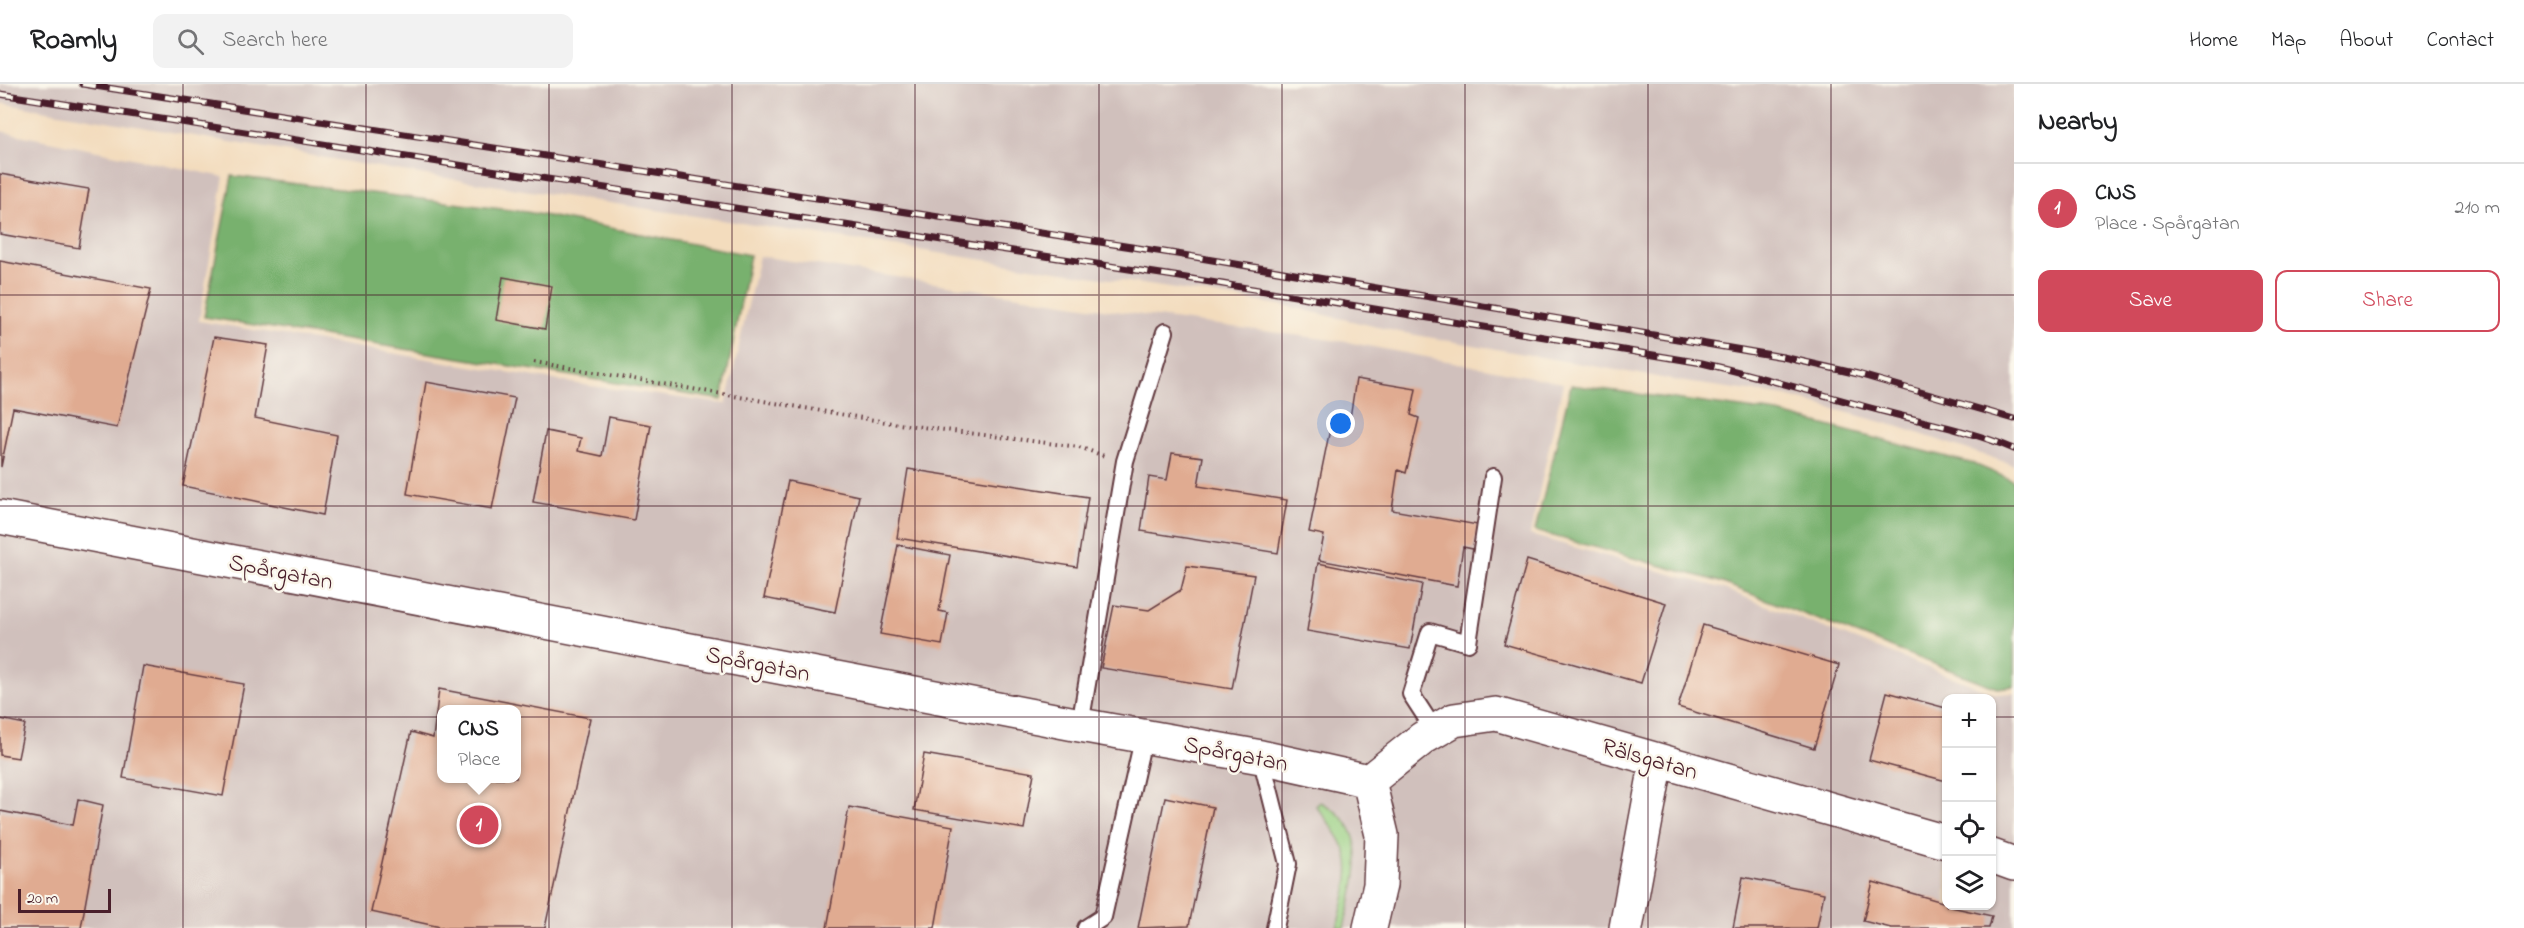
<!DOCTYPE html>
<meta charset="utf-8">
<style>
:root{--surface:#fff;--page:#f2f2f2;--text:#202124;--muted:#757577;--line:#e0e0e0;--accent:#d1495b}
body{margin:0;font-family:"Indie Flower",sans-serif;background:var(--page);color:var(--text)}
.controls{position:absolute;right:18px;bottom:18px;display:grid;overflow:hidden;border-radius:12px;box-shadow:0 2px 4px #0004}
.controls button{width:54px;height:54px;display:grid;place-items:center;padding:0;border:0;border-bottom:2px solid var(--line);background:var(--surface);color:var(--text);font:30px sans-serif}
.scale{position:absolute;left:18px;bottom:15px;width:93px;box-sizing:border-box;padding-left:6px;border:3px solid #4a1f2b;border-top:0;font-size:16px;line-height:21px;white-space:nowrap;color:#4a1f2b;-webkit-text-stroke:4px #fbf7ec;paint-order:stroke}
.you{position:absolute;left:1341px;top:340px;width:21px;height:21px;margin:-15px;border:4px solid #fff;border-radius:50%;background:#1a73e8;box-shadow:0 0 0 9px #1a73e833}
.badge{display:grid;place-items:center;width:39px;height:39px;border-radius:50%;background:var(--accent);color:#fff;font-size:20px;font-weight:700}
.pin{position:absolute;translate:-50% -50%;border:3px solid #fff;box-shadow:0 2px 6px #0006}
.popup{position:absolute;left:437px;top:621px;width:84px;height:78px;box-sizing:border-box;display:grid;place-content:center;border-radius:12px;background:var(--surface);filter:drop-shadow(0 2px 4px #0005);font-size:20px;white-space:nowrap;color:var(--muted)}
.popup b{font-size:22px;color:var(--text)}
.popup::after{content:'';position:absolute;left:50%;top:100%;margin-left:-12px;border:12px solid transparent;border-top-color:var(--surface)}
.list{margin:0;padding:0;list-style:none}
h2{display:flex;justify-content:space-between;align-items:center;height:78px;margin:0;padding:0 24px;font-size:26px}
h2 small{font-size:20px;font-weight:400;color:var(--muted)}
.list li{display:grid;grid-template-columns:39px 1fr auto;gap:18px;align-items:center;box-sizing:border-box;height:90px;padding:0 24px;border-top:2px solid var(--line)}
.list b{display:block;font-size:22px;white-space:nowrap}
.list p{margin:0;font-size:20px;white-space:nowrap;color:var(--muted)}
.list em{font-size:20px;font-style:normal;color:var(--muted)}
.actions{display:flex;gap:12px;padding:18px 24px}
.actions a{flex:1;padding:14px 0;border:2px solid var(--accent);border-radius:12px;text-align:center;font-size:21px;color:var(--accent)}
.actions .main{background:var(--accent);color:#fff}
.icon{flex:none;width:33px;height:33px;fill:none;stroke:currentColor;stroke-width:2;stroke-linecap:round;stroke-linejoin:round}
.map{position:relative;flex:none;width:2014px;height:844px;overflow:hidden}
header{display:flex;align-items:center;gap:36px;box-sizing:border-box;height:84px;padding:0 30px;background:var(--surface);border-bottom:2px solid var(--line)}
header strong{font-size:28px}
nav{display:flex;gap:33px;margin-inline-start:auto;font-size:21px}
.search{width:420px;height:54px;background:var(--page);display:flex;align-items:center;gap:15px;box-sizing:border-box;padding:0 21px;border-radius:12px;color:var(--muted);font-size:22px}
main{display:flex}
aside{flex:1;background:var(--surface)}
.map>svg:first-child{display:block}
</style>
<header>
<strong>Roamly</strong>
<div class="search"><svg class="icon" aria-label="search" viewBox="0 0 24 24"><circle cx="10" cy="10" r="6"/><path d="M15 15l6 6"/></svg>Search here</div>
<nav><a>Home</a><a>Map</a><a>About</a><a>Contact</a></nav>
</header>
<main>
<div class="map">
<svg width="2014" height="844" viewBox="0 0 2014 844">
<rect width="100%" height="100%" fill="#fbf7ec"/>
<filter id="ink" filterUnits="userSpaceOnUse"><feTurbulence type="fractalNoise" baseFrequency=".0167" numOctaves="2"/><feDisplacementMap in="SourceGraphic" scale="12" xChannelSelector="R" yChannelSelector="G"/><feConvolveMatrix kernelMatrix="1 2 1 2 8 2 1 2 1" color-interpolation-filters="sRGB"/></filter>
<filter id="wash" filterUnits="userSpaceOnUse"><feTurbulence type="fractalNoise" baseFrequency=".008" numOctaves="4" result="noise"/><feDisplacementMap in="SourceGraphic" scale="24" xChannelSelector="R" yChannelSelector="G"/><feGaussianBlur stdDeviation="1.35" result="paint"/><feColorMatrix in="noise" values="0 0 0 0 0 0 0 0 0 0 0 0 0 0 0 0 0 1.4 0 .05"/><feComposite in="paint" operator="in"/></filter>
<g filter="url(#wash)">
<rect width="100%" height="100%" fill="#f3dcbd"/>
<path fill="#d0c0bc" fill-rule="evenodd" d="M0,0H2014V381L1893,341L1786,312L1685,298L1399,248L1287,222L426,91L0,19Z
M0,47L224,93L199,237L590,302L726,320L759,172L1142,231L1347,258L1563,299L1530,451L1721,504L1996,610L2014,609V844H0ZM1946,614H1992V822H1946ZM442,626H516V694H442Z"/>
<path fill="#96ce80" stroke="#707656" stroke-width="1.5" d="M1320,718C1376,744 1355,798 1344,844H1337C1352,779 1359,776 1316,722Z"/>
<path fill="#78b16e" stroke="#61684c" stroke-width="1.5" d="M232,92L527,128L750,171L722,316L204,233Z
M1571,301L1778,329L1974,380L2014,397V602L1997,604L1717,497L1535,447Z"/>
<g id="blocks">
<path fill="#e0ab91" fill-rule="evenodd" d="M0,90L89,105L79,164L0,150Z
M0,177L151,205L117,344L13,324L1,383Z
M503,193L552,202L545,245L496,236Z
M214,253L268,261L255,334L337,351L323,431L183,402Z
M1356,295L1416,305L1411,331L1419,334L1406,389L1398,386L1392,426L1478,441L1473,465L1463,463L1457,502L1319,476L1324,451L1309,448L1330,345L1348,347Z
M426,298L515,314L492,425L407,410Z
M609,333L651,341L634,436L533,418L546,347L581,354L578,367L602,372Z
M1172,369L1203,373L1198,402L1287,416L1278,469L1141,447L1149,393L1167,396Z
M908,385L1088,413L1077,483L897,454Z
M788,397L859,412L835,528L764,514Z
M898,461L950,471L939,527L948,529L942,561L880,550Z
M1527,476L1666,519L1641,599L1504,560Z
M1318,479L1422,500L1410,565L1307,547Z
M1187,482L1254,491L1232,605L1101,584L1114,521L1149,526L1181,506Z
M1703,541L1839,581L1814,664L1678,623Z
M143,582L244,600L223,712L123,694Z
M439,605L590,634L545,844H445L371,828L411,648L433,654ZM442,626H516V694H442Z
M1887,608L1946,624V697L1869,676Z
M0,635L25,640L18,674L0,671Z
M924,670L1034,689L1024,745L914,726Z
M1165,713L1213,723L1189,842L1138,844Z
M78,715L103,721L81,844H0V727L73,741Z
M849,723L953,742L935,844H827Z
M1743,793L1824,809L1817,844H1733Z
M1873,798L1946,819V822L1992,832L1989,844H1891L1863,837Z"/>
</g>
</g>
<g filter="url(#ink)">
<use href="#blocks" fill-opacity="0" stroke="#633b41" stroke-width="1.5"/>
<g fill="none" stroke-linecap="round" stroke-linejoin="round">
<defs>
<path id="service" d="M1080,641L1125,377L1165,248
M1435,647L1411,610L1430,548L1468,559L1493,393
M1261,673L1288,780L1275,844
M1086,844L1103,833L1144,651"/>
<path id="minor" d="M0,433L1080,641L1261,673L1369,697L1382,751L1380,801L1370,844
M1369,697L1423,654L1454,636L1496,630L1946,758
M1992,772L2014,780
M1626,844L1657,676"/>
</defs>
<use href="#service" stroke="#633b41" stroke-width="20"/>
<use href="#minor" stroke="#633b41" stroke-width="36"/>
<path stroke="#633b41" stroke-width="4" stroke-dasharray="1.5 4.5" stroke-linecap="butt" d="M534,278L898,340L1079,363L1104,372"/>
<use href="#service" stroke="#fff" stroke-width="16"/>
<use href="#minor" stroke="#fff" stroke-width="33"/>
<defs>
<path id="rail" d="M82,0L1177,170L1783,273L1858,290L2014,335
M0,10L1174,192L1702,279C1763,293 1822,311 1882,327C1927,339 1972,347 2014,365"/>
</defs>
<use href="#rail" stroke="#4a1f2b" stroke-width="7"/>
<use href="#rail" stroke="#fbf7ec" stroke-width="4.5" stroke-dasharray="14" stroke-linecap="butt"/>
</g>
</g>
<path fill="none" stroke="#4a1f2b" stroke-width="1.5" stroke-opacity="0.55" d="M183,0V844M366,0V844M549,0V844M732,0V844M915,0V844M1099,0V844M1282,0V844M1465,0V844M1648,0V844M1831,0V844M0,211H2014M0,422H2014M0,633H1946M1992,633H2014"/>
<g text-anchor="middle" stroke-width="5" stroke-linejoin="round" paint-order="stroke">
<g font-size="24" fill="#4a1f2b" stroke="#fbf7ec">
<text transform="translate(281 487) rotate(11)" y="8">Spårgatan</text>
<text transform="translate(758 579) rotate(11)" y="8">Spårgatan</text>
<text transform="translate(1236 669) rotate(11)" y="8">Spårgatan</text>
<text transform="translate(1650 674) rotate(16)" y="8">Rälsgatan</text>
</g>
</g>
</svg>
<div class="controls">
<button>+</button>
<button>−</button>
<button><svg class="icon" aria-label="locate" viewBox="0 0 24 24"><circle cx="12" cy="12" r="6"/><path d="M12 2v4M12 18v4M2 12h4M18 12h4"/></svg></button>
<button><svg class="icon" aria-label="layers" viewBox="0 0 24 24"><path d="M12 4l9 5-9 5-9-5zM3 14l9 5 9-5"/></svg></button>
</div>
<div class="scale">20 m</div>
<div class="you"></div>
<div class="pin badge" style="left:479px;top:741px">1</div>
<div class="popup"><b>CNS</b>Place</div>
</div>
<aside>
<h2>Nearby<small></small></h2>
<ul class="list">
<li><span class="badge">1</span><div><b>CNS</b><p>Place · Spårgatan</p></div><em>210 m</em></li>
</ul>
<div class="actions"><a class="main">Save</a><a>Share</a></div>
</aside>
</main>
